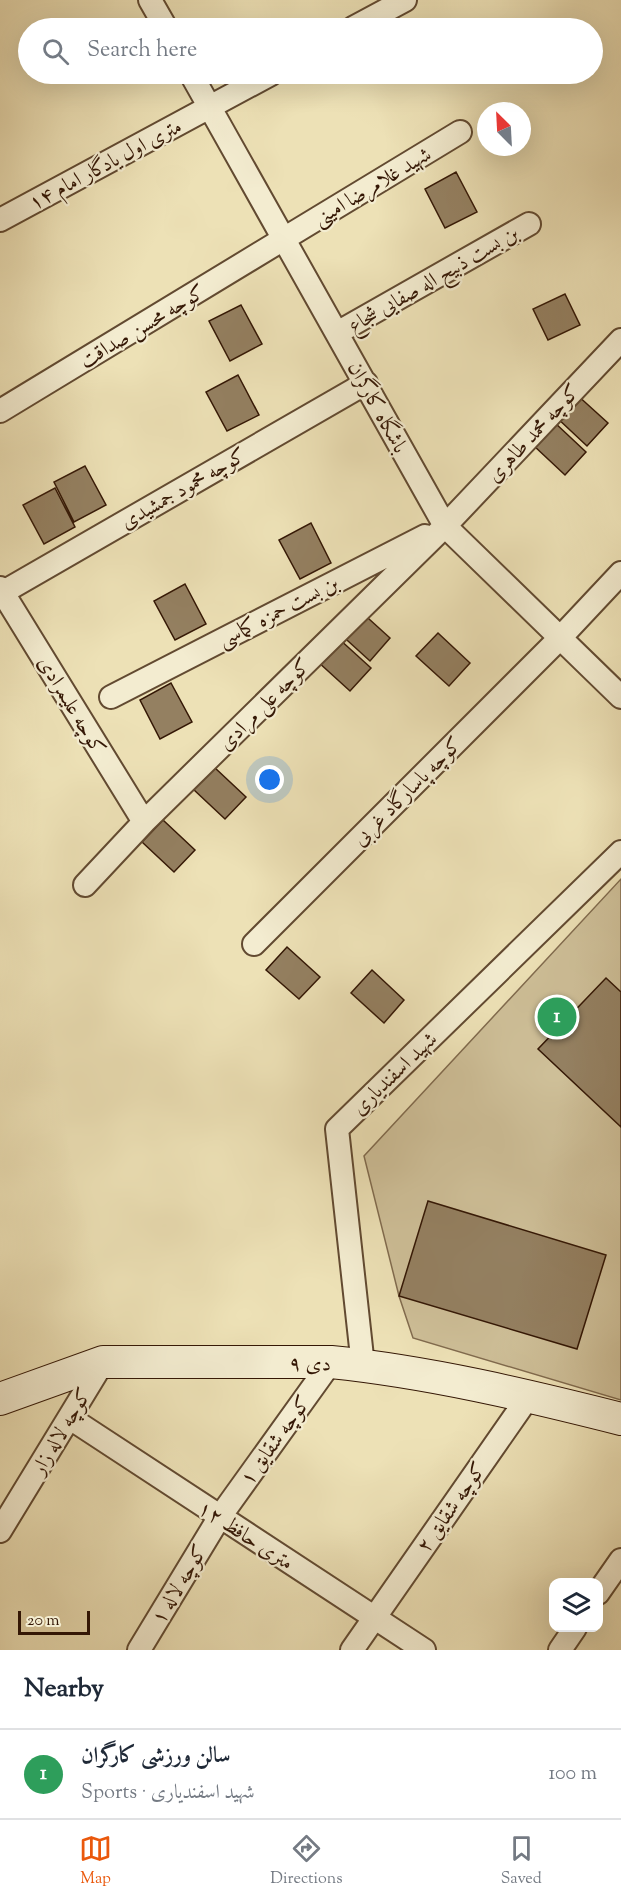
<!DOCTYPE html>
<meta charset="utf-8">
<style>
:root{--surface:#fff;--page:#f6f6f7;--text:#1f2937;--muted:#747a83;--line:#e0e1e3;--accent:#ea580c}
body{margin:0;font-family:"Sorts Mill Goudy",Amiri,serif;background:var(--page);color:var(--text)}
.controls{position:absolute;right:18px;bottom:18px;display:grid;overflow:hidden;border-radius:12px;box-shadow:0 6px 24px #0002}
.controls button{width:54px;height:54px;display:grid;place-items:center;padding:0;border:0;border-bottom:2px solid var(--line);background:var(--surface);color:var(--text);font:30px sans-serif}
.compass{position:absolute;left:477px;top:102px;width:54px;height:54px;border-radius:50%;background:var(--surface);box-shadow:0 6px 24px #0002;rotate:336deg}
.scale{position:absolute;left:18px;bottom:15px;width:72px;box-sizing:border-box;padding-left:6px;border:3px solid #341705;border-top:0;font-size:16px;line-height:21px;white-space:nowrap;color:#341705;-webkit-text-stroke:4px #f3ecd0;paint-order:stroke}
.you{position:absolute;left:270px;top:780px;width:21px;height:21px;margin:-15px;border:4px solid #fff;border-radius:50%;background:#1a73e8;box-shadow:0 0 0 9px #1a73e833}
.badge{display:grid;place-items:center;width:39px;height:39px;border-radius:50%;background:var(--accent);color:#fff;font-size:20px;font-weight:700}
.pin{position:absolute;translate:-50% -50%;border:3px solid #fff;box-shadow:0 2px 6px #0006}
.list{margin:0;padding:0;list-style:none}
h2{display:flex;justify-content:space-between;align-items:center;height:78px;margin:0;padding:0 24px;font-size:26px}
h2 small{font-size:20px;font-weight:400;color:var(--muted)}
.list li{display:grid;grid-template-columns:39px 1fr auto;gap:18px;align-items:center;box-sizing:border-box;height:90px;padding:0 24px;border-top:2px solid var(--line)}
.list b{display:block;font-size:22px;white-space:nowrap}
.list p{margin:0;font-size:20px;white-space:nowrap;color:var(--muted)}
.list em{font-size:20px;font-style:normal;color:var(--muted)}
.icon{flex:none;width:33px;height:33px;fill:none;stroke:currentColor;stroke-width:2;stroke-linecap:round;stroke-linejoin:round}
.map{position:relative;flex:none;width:621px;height:1650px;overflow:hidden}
.search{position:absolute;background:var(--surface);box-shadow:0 6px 24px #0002;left:18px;right:18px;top:18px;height:66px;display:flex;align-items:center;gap:15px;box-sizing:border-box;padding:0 21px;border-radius:33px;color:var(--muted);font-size:22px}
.sheet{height:168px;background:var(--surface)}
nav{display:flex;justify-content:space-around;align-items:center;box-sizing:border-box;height:84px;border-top:2px solid var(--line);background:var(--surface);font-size:16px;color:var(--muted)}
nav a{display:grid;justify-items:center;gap:3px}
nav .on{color:var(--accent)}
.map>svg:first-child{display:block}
</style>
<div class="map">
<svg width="621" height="1650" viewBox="0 0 621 1650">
<rect width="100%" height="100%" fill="#ede1b6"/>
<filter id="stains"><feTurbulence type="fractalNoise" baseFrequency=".00333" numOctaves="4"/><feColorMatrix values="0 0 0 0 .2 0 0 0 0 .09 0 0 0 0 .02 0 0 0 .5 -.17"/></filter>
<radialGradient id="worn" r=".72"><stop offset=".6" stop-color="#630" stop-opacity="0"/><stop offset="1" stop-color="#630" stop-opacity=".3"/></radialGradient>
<path fill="#cebf98" stroke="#816b4e" stroke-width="1.5" d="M621,879V1400L413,1338L399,1296L364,1156Z"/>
<path fill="#948061" stroke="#341705" stroke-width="1.5" d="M456,172L477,212L445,228L425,189Z
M565,294L580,325L548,340L533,309Z
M241,305L262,344L230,361L209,321Z
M238,375L259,415L227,431L206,392Z
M576,394L608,423L587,446L555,416Z
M554,422L586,452L565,475L533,445Z
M85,466L106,505L74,522L54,482Z
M55,488L75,527L44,544L23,505Z
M311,523L331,563L300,579L279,540Z
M185,584L206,624L175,640L154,601Z
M358,609L390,638L370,661L337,631Z
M438,633L470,663L449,686L416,656Z
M338,638L371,668L350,691L317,661Z
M171,683L192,722L160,739L140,700Z
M214,767L246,797L225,819L193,789Z
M163,820L195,850L174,872L142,842Z
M287,947L320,977L299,999L266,970Z
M372,970L404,1000L384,1023L351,993Z
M606,978L621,992V1127L538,1049Z
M428,1201L606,1255L577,1349L399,1296Z"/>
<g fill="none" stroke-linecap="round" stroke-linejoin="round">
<defs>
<path id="street" d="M150,0L166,28
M353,28L405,0
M191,74L445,526L621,697
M0,220L271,74
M337,333L529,224
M0,411L460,132
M0,588L144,822
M0,594L366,383
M111,697L425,536
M85,885L144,822L445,526L621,340
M254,944L560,638L621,573
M363,1366L337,1129L621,852
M70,1418L424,1650
M0,1531L103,1362
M598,1593L621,1560
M139,1650L219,1518L331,1362
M352,1650L529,1396
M560,1650L575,1628"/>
<path id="secondary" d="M0,1399L103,1362H331C429,1372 526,1395 621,1419"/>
</defs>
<use href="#street" stroke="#624a31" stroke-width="26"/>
<use href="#secondary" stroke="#341705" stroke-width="34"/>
<use href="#street" stroke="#f3ecd0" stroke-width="22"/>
<use href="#secondary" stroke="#f3ecd0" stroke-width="32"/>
</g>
<g text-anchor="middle" stroke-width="4.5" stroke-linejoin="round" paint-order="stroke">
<g font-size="21" fill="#341705" stroke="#f3ecd0">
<text transform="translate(105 164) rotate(-28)" y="7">۱۴ متری اول یادگار امام</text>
<text transform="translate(372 186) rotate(-31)" y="7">شهید غلامرضا امینی</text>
<text transform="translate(433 279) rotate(-30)" y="7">بن بست ذبیح اله صفایی شجاع</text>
<text transform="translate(142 326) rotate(-31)" y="7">کوچه محسن صداقت</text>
<text transform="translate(378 407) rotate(61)" y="7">باشگاه کارگران</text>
<text transform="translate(533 433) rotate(-47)" y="7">کوچه محمد طاهری</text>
<text transform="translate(183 488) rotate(-30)" y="7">کوچه محمود جمشیدی</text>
<text transform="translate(278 611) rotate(-27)" y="7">بن بست حمزه کماسی</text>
<text transform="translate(264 704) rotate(-45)" y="7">کوچه علی مرادی</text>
<text transform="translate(72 705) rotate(59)" y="7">کوچه علیمرادی</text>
<text transform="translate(407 791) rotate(-45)" y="7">کوچه پاسارگاد غربی</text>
<text transform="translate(394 1073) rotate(-44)" y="7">شهید اسفندیاری</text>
<text transform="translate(310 1363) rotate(1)" y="7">۹ دی</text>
<text transform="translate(61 1431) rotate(-59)" y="7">کوچه لاله زار</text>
<text transform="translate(275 1440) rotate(-54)" y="7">کوچه شقایق ۱</text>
<text transform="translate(451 1507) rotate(-55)" y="7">کوچه شقایق ۲</text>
<text transform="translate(246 1535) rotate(33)" y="7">۱۲ متری حافظ</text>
<text transform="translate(179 1584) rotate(-59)" y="7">کوچه لاله ۱</text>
</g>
</g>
<rect width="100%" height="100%" filter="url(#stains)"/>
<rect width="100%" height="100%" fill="url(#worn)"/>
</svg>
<div class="controls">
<button><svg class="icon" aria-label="layers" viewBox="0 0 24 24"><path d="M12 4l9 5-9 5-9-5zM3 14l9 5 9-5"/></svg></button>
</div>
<svg class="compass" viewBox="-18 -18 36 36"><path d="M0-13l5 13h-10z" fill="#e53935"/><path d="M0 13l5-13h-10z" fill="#747a83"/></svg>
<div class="scale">20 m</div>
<div class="you"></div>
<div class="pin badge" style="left:557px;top:1017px;background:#2e9e5b">1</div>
<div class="search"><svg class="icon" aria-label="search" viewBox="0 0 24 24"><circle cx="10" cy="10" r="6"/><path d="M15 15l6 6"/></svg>Search here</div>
</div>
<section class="sheet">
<h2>Nearby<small></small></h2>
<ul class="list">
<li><span class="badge" style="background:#2e9e5b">1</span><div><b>سالن ورزشی کارگران</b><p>Sports · شهید اسفندیاری</p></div><em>100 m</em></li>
</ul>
</section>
<nav>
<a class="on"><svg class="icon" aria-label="map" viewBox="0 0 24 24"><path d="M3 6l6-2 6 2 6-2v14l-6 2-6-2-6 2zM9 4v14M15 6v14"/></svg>Map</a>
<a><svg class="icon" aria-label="directions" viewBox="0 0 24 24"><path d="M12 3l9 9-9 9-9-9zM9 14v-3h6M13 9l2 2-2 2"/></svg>Directions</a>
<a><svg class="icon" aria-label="saved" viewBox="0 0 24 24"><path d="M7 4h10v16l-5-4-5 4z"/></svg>Saved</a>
</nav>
